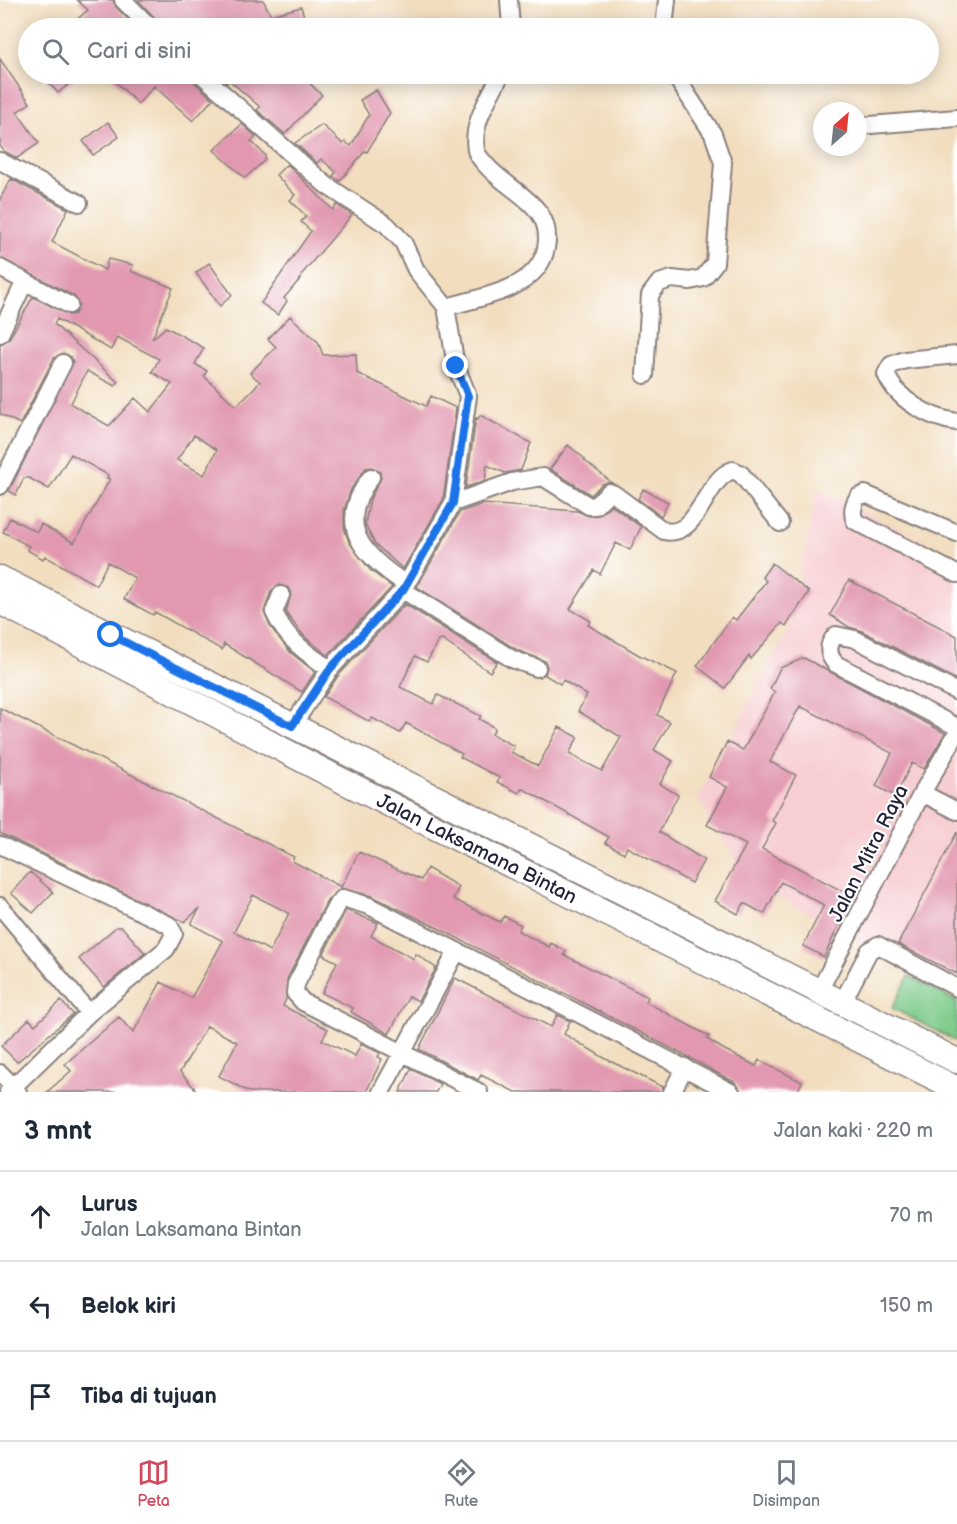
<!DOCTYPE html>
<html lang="id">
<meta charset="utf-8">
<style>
:root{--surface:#fff;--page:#f2f2f3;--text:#1f2937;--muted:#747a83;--line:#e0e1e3;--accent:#d1495b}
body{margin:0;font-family:"Balsamiq Sans",sans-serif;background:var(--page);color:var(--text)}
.compass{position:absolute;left:813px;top:102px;width:54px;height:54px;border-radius:50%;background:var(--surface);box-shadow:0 3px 15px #0003;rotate:27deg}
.stop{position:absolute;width:18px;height:18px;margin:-14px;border:4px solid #1a73e8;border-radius:50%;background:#fff}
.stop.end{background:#1a73e8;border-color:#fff;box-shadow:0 2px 6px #0008}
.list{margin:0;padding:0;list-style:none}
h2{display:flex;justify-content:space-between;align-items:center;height:78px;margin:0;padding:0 24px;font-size:26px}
h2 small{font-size:20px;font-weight:400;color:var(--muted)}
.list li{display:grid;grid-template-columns:39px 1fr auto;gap:18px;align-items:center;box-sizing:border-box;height:90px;padding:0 24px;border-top:2px solid var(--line)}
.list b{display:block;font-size:22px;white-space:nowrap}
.list p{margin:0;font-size:20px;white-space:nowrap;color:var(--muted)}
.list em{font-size:20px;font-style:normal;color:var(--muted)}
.icon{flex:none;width:33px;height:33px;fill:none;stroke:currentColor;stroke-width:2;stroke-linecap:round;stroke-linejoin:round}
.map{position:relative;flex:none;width:957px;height:1092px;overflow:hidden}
.search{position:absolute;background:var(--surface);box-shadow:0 3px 15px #0003;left:18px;right:18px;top:18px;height:66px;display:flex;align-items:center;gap:15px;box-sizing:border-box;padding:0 21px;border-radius:33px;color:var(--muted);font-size:22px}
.sheet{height:348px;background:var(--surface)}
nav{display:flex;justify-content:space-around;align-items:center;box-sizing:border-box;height:84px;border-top:2px solid var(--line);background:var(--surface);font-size:16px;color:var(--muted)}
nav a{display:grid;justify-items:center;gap:3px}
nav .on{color:var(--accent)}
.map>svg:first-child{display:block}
</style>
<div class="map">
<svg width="957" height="1092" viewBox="0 0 957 1092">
<rect width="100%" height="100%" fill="#fff"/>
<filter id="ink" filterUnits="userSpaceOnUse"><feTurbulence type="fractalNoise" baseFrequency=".0167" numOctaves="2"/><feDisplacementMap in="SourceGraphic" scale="12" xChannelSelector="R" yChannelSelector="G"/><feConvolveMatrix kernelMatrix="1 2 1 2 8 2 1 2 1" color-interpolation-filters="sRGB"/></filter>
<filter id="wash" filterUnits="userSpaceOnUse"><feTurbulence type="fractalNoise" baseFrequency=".008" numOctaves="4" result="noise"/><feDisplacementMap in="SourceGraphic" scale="24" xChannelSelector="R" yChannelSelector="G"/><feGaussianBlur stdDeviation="1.35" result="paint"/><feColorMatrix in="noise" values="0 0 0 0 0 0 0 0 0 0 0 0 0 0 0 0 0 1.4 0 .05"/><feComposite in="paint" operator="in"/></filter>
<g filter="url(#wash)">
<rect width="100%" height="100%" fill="#f2debf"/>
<path fill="#f7cfd3" d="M817,489L957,557V992L750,882L698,799L790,625Z"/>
<path fill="#7ecb8a" stroke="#507662" stroke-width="1.5" d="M909,976L957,1001V1042L892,1008Z"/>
<g id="blocks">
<path fill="#e198b0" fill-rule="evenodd" d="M77,0H113L116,7L137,28H67L88,10Z
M138,0H263L271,15L301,7L307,26L297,28H161L158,21Z
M0,59L30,103L17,112L39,143L17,158L4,151L0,146Z
M58,74H81L58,93L48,82Z
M108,74H191L194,82L213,99L193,121L154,86L138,104Z
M216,74H303L305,79L322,95L285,134L257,110L260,107L229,80L227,83Z
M376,90L390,113L367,152L365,151L340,181L333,176L336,172L321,159L317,163L295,143L322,125L343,144L345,142L351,146L369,115L360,100Z
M108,122L119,137L93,155L83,141Z
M242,124L256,137L251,141L265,155V160L245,178L214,150Z
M287,164L333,210L337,205L352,215L301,275L302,277L284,298L287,301L278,315L261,303L311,231L301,222L306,216L290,200L295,195L276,175Z
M11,179L68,209L52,242L105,270L108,259L133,265L131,271L173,288L152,339L166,327L204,348L195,364L207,371L204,376L236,406L260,382L250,373L276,347L268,339L290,316L318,342L323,355L356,354L357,373L426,406L431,396L456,408L443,500L403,569L375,544L365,524L370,499L381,478L380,472L372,467L366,468L351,489L344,510V528L349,542L370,570L392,587L328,655L305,637L288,616L286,612L291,594L289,588L279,585L271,591L264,612L270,626L290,652L315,672L302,692L224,644L222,650L155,612L153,615L124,599L135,578L108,562L96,585L45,556L43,559L27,550L29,546L3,532L10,518L37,532L41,524L74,543L110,479L107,478L108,475L71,454L49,489L29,478H24L16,495L9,491L73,362L71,357L63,353L54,358L20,424L0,414V344L9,339L33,297L69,315L75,314L79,305L74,296L0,258V199ZM57,319L111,350L117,337L159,359L152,372L172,384L150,412L135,398L109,426L71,404L72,401L87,371L115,386L118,382L54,324ZM194,435L217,450L204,475L177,460Z
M209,263L232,295L220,306L196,273Z
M480,415L531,443L521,470L505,473L487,465L485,481L466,487L476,418L478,419Z
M568,445L585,459L584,460L611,482L602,484L591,495L550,469Z
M643,489L668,502L661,516L638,499Z
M483,504L577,511L589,516L599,515L611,505L641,527L630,550L616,543L600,574L594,570L570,609L591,621L588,625L639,655L677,673L657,715L670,722L654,750L673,761L660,784L678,795L659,832L704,860L691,883L627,847L624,853L605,843L609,837L522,788L519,793L497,782L500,778L460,757L462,754L406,723L400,733L372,718L370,722L324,697L338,676L405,604L497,662L490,672L442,640L438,641L427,662L415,656L400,687L433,704L438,695L481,716L479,719L495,728L492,734L514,746L511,752L538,766L559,727L578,737L569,754L602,771L621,737L578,711L587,695L563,680L560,684L545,675L547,667L545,661L517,650L417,587L460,512Z
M772,563L809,592L786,626L782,623L751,659L749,656L725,688L697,666L732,617L736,620L766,581L762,577Z
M849,580L957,636V680L860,630L849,627L830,615Z
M804,658L945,733L924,769L912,763L895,796L876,786L892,753L800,706L770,762L796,775L772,821L776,823L762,849L852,896L824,957L803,946L824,905L781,882L764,914L744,903L738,914L715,901L746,845L707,825L727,787L709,777L727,742L743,750L775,692L770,689L780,668Z
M0,708L294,857L292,861L341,887L359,852L421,880L427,868L459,887L453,899L500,922L504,916L521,925L518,931L549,947L551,943L566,951L564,955L648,997L646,1002L709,1036L707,1039L723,1049L756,1066L759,1060L802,1082L797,1092H741L736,1083L690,1058L438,928L372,896L341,888L327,901L287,979L286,999L283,1006L328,1029L322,1040L355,1056L361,1044L380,1053L378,1057L382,1059L366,1092H249L219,1076L237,1042L207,1026L180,1072L198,1092H47L71,1071L65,1064L119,1017L133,1033L161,982L191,998L223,941L191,924L200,908L184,922L0,833ZM253,895L289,913L270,951L234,932Z
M957,832V974L898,944Z
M30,872L53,892L33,913L11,893Z
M346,910L378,923L371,936L414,959L416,954L436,968L418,1001L409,996L389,1034L351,1012L353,1008L322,993L337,962L323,955Z
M116,927H122L145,953L104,987L79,959Z
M455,978L551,1027L557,1015L570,1021L564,1034L606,1059L663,1087L662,1092H515L481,1075L478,1080L419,1049Z
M61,1001L73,1014L17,1062L1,1046L29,1019L35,1025Z
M411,1069L440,1084L436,1092H400Z"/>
</g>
</g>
<g filter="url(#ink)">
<use href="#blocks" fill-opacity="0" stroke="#8a807d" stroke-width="1.5"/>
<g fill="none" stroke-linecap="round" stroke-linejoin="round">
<defs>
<path id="minor" d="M123,0L151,28
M509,0L511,28
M664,28L667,0
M201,74L326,185L387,225L403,242L416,270L446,307L456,366L468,396L453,503L403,590L330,669L292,726
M858,126L957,118
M0,161L79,203
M0,268L69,305
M446,307C481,297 538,290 546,248C555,205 509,192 486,165C482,160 477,156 476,150C471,123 490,97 501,74
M0,334L25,281
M957,355L905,360L891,365L886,374C897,400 929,418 957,422
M645,375L650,295L659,283L672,279L690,281L703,278L715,263L723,163L713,134L674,74
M371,477C334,526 363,556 406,584
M0,486L63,363
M453,503L512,482L543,477L589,506H595L609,492L614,494L664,531C699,539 704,479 733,470L741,474L780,523
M957,533L865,494L858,497C853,505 851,512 855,521L957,574
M403,590L512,659L537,668
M281,595L274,612C286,639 307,654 330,669
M957,692L855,639L836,635C827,644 827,655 836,664L957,727
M922,793L957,811
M0,845L169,925L174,934L166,949L89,1013L8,1092
M0,906L89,1013
M818,993L922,793L957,733
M842,1003L869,951L878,945L957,988
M0,1073L18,1092
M381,1092L457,951
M479,1092L303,1002L295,993L296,984L336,906L343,898L369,906L731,1092
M672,1092L685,1067"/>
<g id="secondary">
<path d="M0,578L957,1061"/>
<path id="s1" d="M0,602L335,777L957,1089"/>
</g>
</defs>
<use href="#minor" stroke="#8a807d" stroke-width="20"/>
<use href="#secondary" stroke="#8a807d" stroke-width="27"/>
<use href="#minor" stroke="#fff" stroke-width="16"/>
<use href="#secondary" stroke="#fff" stroke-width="24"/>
</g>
</g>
<g fill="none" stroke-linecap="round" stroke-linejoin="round" filter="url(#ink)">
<path stroke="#1a73e8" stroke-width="8" d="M111,635L292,726L330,669L403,590L453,503L468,396L456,366"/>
</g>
<g text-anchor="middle" stroke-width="4.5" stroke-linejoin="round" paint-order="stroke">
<g font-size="20" fill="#22223b" stroke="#fff">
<text dy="7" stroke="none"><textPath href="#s1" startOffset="537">Jalan Laksamana Bintan</textPath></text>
<text transform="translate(868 853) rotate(-63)" y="7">Jalan Mitra Raya</text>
</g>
</g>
</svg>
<svg class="compass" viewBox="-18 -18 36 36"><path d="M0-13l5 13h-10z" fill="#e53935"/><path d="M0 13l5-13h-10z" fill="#747a83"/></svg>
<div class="stop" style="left:111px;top:635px"></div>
<div class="stop end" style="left:456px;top:366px"></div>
<div class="search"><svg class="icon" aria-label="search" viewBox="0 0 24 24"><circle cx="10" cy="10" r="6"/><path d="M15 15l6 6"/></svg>Cari di sini</div>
</div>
<section class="sheet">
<h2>3 mnt<small>Jalan kaki · 220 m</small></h2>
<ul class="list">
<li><svg class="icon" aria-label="ahead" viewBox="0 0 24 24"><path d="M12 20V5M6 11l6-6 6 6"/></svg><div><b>Lurus</b><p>Jalan Laksamana Bintan</p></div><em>70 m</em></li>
<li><svg class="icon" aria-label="left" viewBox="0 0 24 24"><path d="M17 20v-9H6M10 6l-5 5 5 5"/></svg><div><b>Belok kiri</b></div><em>150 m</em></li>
<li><svg class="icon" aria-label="arrive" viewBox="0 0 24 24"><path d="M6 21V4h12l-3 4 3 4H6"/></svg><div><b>Tiba di tujuan</b></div></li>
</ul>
</section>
<nav>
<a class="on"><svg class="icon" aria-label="map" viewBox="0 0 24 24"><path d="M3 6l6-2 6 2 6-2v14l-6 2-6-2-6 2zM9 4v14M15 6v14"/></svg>Peta</a>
<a><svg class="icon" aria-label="directions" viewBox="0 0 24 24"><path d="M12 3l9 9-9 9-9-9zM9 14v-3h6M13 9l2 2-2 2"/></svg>Rute</a>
<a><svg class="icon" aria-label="saved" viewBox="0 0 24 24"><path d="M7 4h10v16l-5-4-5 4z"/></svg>Disimpan</a>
</nav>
